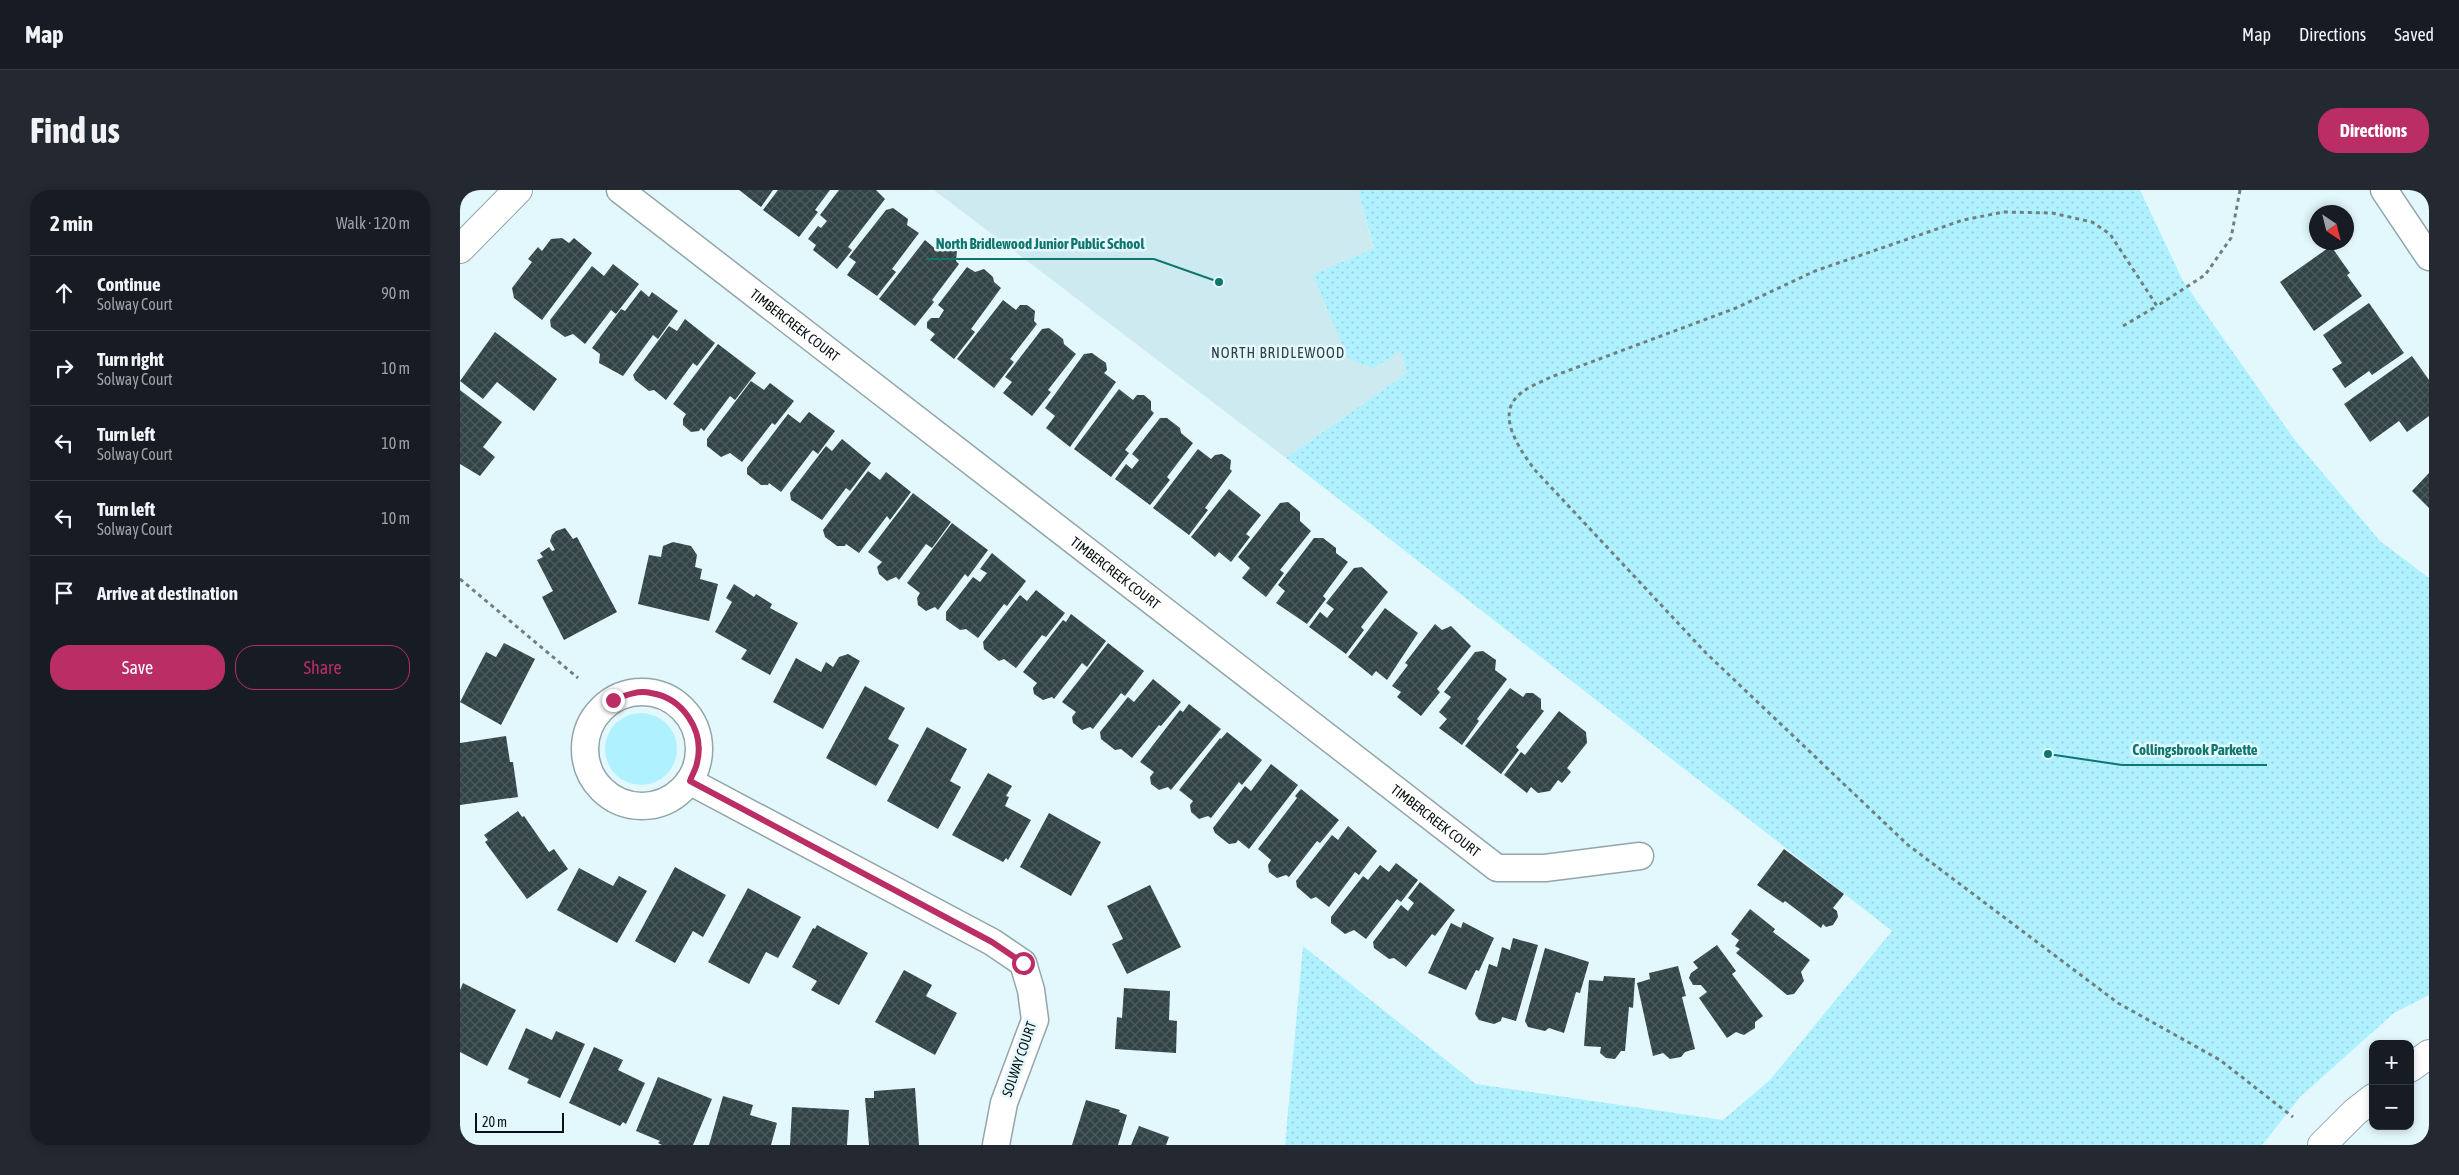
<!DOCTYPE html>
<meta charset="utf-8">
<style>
:root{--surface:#171b24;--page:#242831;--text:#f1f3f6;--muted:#9ea1a6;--line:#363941;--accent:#ba2e65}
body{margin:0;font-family:"Asap Condensed",sans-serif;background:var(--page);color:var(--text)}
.controls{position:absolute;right:15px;bottom:15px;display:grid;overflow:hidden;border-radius:10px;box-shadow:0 2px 8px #0003}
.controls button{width:45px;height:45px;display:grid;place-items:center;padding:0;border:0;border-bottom:1px solid var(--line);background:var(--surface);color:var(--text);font:25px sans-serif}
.compass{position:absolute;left:1849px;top:15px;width:45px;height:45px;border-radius:50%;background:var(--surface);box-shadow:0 2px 8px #0003;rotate:145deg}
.scale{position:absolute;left:15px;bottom:12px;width:89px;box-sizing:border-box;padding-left:5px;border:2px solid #0a1112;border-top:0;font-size:14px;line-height:18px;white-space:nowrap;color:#0a1112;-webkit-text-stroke:4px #e3f8fc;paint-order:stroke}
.stop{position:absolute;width:15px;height:15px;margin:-11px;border:4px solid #ba2e65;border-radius:50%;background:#fff}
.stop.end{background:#ba2e65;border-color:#fff;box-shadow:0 1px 5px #0008}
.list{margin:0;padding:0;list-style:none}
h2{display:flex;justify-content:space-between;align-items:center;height:65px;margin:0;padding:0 20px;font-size:21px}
h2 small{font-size:16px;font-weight:400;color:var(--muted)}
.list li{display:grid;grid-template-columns:32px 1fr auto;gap:15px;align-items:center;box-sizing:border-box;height:75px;padding:0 20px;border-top:1px solid var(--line)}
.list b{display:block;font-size:19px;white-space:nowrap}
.list p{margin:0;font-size:16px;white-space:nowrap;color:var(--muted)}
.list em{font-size:16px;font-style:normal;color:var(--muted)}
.actions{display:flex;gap:10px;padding:15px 20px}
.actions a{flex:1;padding:11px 0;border:1px solid var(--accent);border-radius:20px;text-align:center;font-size:18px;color:var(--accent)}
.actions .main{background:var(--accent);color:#fff}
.icon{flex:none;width:28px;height:28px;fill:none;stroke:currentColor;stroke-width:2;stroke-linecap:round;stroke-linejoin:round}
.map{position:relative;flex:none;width:1969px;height:955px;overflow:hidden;border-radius:20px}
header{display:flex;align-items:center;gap:30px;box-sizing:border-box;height:70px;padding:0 25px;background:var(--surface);border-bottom:1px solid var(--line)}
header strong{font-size:24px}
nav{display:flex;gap:28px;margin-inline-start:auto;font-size:18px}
.intro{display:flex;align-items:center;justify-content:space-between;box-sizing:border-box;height:120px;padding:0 30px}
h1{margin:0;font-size:35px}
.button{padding:12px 22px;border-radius:20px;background:var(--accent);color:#fff;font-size:18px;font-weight:700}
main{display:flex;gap:30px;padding:0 30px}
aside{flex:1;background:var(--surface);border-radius:20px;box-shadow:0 2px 8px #0003}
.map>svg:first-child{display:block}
</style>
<header>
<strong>Map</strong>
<nav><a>Map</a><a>Directions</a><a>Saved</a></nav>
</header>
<div class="intro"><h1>Find us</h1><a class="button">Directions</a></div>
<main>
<aside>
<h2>2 min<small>Walk · 120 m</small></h2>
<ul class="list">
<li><svg class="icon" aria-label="ahead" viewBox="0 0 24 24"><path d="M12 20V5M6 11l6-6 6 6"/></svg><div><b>Continue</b><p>Solway Court</p></div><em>90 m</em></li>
<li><svg class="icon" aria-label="right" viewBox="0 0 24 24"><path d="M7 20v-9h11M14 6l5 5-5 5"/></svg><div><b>Turn right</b><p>Solway Court</p></div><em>10 m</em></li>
<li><svg class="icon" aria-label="left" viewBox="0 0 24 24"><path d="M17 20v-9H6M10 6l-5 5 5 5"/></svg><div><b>Turn left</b><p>Solway Court</p></div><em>10 m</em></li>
<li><svg class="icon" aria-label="left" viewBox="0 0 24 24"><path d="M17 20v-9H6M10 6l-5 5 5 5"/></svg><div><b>Turn left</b><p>Solway Court</p></div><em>10 m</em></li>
<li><svg class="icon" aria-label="arrive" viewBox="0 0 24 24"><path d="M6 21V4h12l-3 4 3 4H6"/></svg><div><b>Arrive at destination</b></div></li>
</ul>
<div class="actions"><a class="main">Save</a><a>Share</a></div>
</aside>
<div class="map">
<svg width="1969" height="955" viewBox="0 0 1969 955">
<defs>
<pattern id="park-dots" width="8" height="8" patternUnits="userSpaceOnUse" patternTransform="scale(1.25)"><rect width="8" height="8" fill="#b0f1ff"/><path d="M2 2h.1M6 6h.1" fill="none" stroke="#96ceda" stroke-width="1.8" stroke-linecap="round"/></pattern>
<pattern id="building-cross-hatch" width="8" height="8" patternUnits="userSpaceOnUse" patternTransform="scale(1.25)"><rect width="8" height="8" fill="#334447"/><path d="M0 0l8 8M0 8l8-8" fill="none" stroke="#4d5b5e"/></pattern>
</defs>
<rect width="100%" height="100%" fill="#e3f8fc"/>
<path fill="#cdeaf0" d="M474,0H898L947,183L826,268Z"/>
<path fill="#b0f1ff" d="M145 559a36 36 0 1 1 72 0a36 36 0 1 1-72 0Z"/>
<path fill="url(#park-dots)" d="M898,0H1680L1723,91L1834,249L1920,351L1969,388V805L1934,823L1840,907L1802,955H825L843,756L1016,894L1263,930L1310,890L1432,741L826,268L947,183L941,161L913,178L888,168L853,85L914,58Z"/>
<path fill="url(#building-cross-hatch)" d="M279,0H313L301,17Z
M318,0H370L355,20L358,22L339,47L303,20Z
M379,0H416L425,9L388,57L392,60L377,79L353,60L356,55L348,49L358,36L361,38L367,31L360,25Z
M433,18L448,29L447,35L459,43L432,79L436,82L417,106L387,85L396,72L389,67L426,20Z
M102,48L109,53L114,48L132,63L82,130L54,108L52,98L72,72L68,69L78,57L82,61L91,49Z
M465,50L478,61L482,57L489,55L497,61L496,71L499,74L472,110L474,112L455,136L419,109Z
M1871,56L1890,83L1887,85L1902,106L1854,141L1820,92Z
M153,74L179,94L156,124L151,120L125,154L113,144L105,147L91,137L90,130L132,76L144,86Z
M507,77L515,82L524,79L533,87L534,92L541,98L511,139L515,142L494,169L470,150L475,144L467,138V132L471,128H479L484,120L478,115Z
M181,100L189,107L192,102L218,121L198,149L193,145L163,186L139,173L140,164L132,158L161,119L165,121Z
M543,110L556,120L560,115H567L575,121L574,131L577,134L550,169L554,172L534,198L497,169Z
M1909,113L1944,163L1912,185L1909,181L1885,198L1872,179L1882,173L1863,145Z
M225,129L255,153L237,176L233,173L206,210L194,200L189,201L175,190L173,185L209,136L217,141Z
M589,138L603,149L604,154L616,164L588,200L591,202L572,226L543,203L552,192L545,187L582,139Z
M35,142L97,189L74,221L37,192L23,209L0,191Z
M258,154L296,183L275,210L270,206L244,241L241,238L239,241L231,242L223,235V229L226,224L213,214Z
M632,163L646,173L647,180L644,183L656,192L610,257L586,238L595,226L585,218L624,164Z
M1952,166L1969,190V226L1947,242L1939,231L1910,252L1884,214Z
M291,191L304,200L310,193L334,211L315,235L312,233L282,272L270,263L261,267L247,256V249Z
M659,199L673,210L677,205H684L691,211V220L694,223L665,260L669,263L651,287L614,259Z
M0,200L42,232L23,257L35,267L20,286L0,274Z
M349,222L375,241L358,264L353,260L321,302L309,293L308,295H301L287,284V278L328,224L340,233Z
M700,228H707L720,238L721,243L733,253L707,287L710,290L690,315L655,289L666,274L672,279L679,270L672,264Z
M382,249L411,273L390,301L386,298L362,330L331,310L330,303L366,256L372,261Z
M738,259L751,269L755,265L762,264L771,270L770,279L772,281L745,318L748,320L729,345L693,318Z
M408,281L420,290L426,282L451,302L430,330L427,326L399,363L386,354L385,356H377L365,347L363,340Z
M1969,283V318L1952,301Z
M769,299L801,325L786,344L790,347L771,372L759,362L755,367L731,347Z
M453,303L491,332L472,358L466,354L439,390L436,387L427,391L419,384L417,377L422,372L408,362Z
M828,312L840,322V331L851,341L820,380L824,383L806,407L782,388L790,378L778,367L820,313Z
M492,333L528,360L508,387L505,384L478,420L475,417L466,421L458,415L457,408L460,403L447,393Z
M105,338L113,349L117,347L157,422L104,450L82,407L93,401L77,370L83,367L80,363L89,357L92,361L95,360L90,351L92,345L96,341Z
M854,348H863L876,358V363L888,372L863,406L866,409L847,434L816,413L825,401L818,395Z
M213,352L231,356L237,365L235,377L242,379L240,389L258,394L249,431L178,414L189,365L201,367L203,356Z
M532,363L566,391L547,416L544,414L518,448L506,439L500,440L486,430V422L513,387L520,392L527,383L520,379Z
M902,377L928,402L901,437L904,440L886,464L849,437L860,422L867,428L874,419L866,413L894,378Z
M274,394L294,407L296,404L312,414L310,418L338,433L310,485L281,469L287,460L255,442L272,412L266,408Z
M576,400L605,423L586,447L582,445L556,478L544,469L539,471L524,459L523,452L560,405L567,411Z
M925,418L958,443L927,490L916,481L912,486L888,467Z
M611,424L646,451L627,477L622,473L594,509L592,507L583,510L574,504L573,498L577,493L563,482L603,430L606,432Z
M975,434L982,440L991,436L1011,456L977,499L980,502L961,526L937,507L941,502L932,496L948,475L945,473Z
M44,453L75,469L41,535L0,512L26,462L36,467Z
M648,453L684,481L665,506L661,503L633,539L630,537L622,540L613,533L612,527L616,522L602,512Z
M1023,461L1036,470L1035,480L1047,489L1017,529L1019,531L1002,555L979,538L987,529L979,522L991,507L984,502L1015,462Z
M388,464L400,471L363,539L313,512L336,468L361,482L366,472L373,477L379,467Z
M693,489L721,512L701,536L699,535L672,568L661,559L655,560L641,549L640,542L668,507L674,512Z
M405,496L445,518L428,549L439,555L416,596L366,568Z
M1050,498L1063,507L1066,503H1073L1081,509V519L1084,521L1056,557L1059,560L1041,584L1005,556Z
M729,514L761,539L711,600L708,597L699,600L691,594L690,587L694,582L680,572L720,520L723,522Z
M1099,521L1126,542L1127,553L1107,578L1111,582L1102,593L1098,590L1090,601L1078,603L1071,597L1067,603L1044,585L1061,562L1065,565Z
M467,537L507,559L490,591L501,597L478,639L427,611Z
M767,542L802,570L782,595L779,592L751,628L748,626L739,629L731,622L730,615L733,611L719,600L760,548L761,549Z
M46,546L50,572H53L58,607L0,615V553Z
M811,574L838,595L789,659L778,650L776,653L769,654L755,643L753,638L785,596L791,601Z
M528,583L552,596L546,606L549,607L545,616L571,630L548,670L546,668L543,672L492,645Z
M841,599L879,630L860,653L857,651L829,687L826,685L817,688L809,682L808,675L811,670L798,659L837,608L835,606Z
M58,621L62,627L64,626L89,662L94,659L108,679L67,709L25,652L28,650L24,645Z
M589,623L641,652L611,706L560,677Z
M888,636L917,661L899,685L895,682L869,717L856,707L851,709L837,697L836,691L872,645L878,650Z
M1324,659L1384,704L1373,718L1377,721L1378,727L1373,735L1366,737L1363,734L1361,738L1325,711L1323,713L1297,695Z
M936,673L958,690L941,712L937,709L906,749L894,740L885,744L871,733V727L903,686L908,690L920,675L929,682Z
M215,677L266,705L243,747L233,741L215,773L175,751Z
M119,678L153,696L159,686L187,701L157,753L97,720Z
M960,692L995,720L975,746L972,744L946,777L934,768L929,769L914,758L913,752L941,715L948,721L954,713L948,708Z
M690,695L721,757L667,784L652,754L663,749L647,716Z
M288,698L341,727L318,768L306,762L289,794L248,772Z
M1290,719L1315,739L1313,742L1350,770L1341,782L1344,791L1334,804L1327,805L1276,763L1280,759L1275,756L1279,750L1271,744Z
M1003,732L1034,748L1019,781L1016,780L1006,800L968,783L991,733L1001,738Z
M357,735L408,763L379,815L351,800L357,791L332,777L353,738L355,739Z
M1053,748L1078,755L1056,831L1042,827L1041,831L1034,834L1019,830L1015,824L1029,774L1037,777L1042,757L1050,760Z
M1257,755L1276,781L1272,784L1303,826L1295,832V838L1284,845L1276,842L1267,848L1239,808L1247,802L1241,795H1233L1229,788L1231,783L1238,778L1233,772Z
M1085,758L1129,772L1120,803L1116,802L1104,843L1089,838L1085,841L1068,837L1065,831Z
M1218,776L1226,806L1222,807L1235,859L1225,862L1221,867L1210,869L1203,863L1193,866L1177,793L1190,789L1189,783Z
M444,780L472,795L466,806L497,823L475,865L415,832Z
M1144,786L1175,788L1173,818L1169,817L1165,861H1161L1155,869L1146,868L1140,863L1141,857L1124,856L1129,790L1143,791Z
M3,793L56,820L27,876L0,862V800Z
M664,798L710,801L709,830L717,831L716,863L655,859L657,827L662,828Z
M66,838L92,850L96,841L125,854L100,908L67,893L69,889L48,879Z
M134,857L163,870L158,880L185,893L166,934L163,932L160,936L109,913Z
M198,887L252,909L233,955H202L198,953L200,951L176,941Z
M455,898L459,955H409L405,908H414V901Z
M263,906L293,915L290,925L317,933L311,955H249Z
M626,910L660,920L659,922L667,925L658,955H612Z
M332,917L389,920L387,955H330Z
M679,936L709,947L706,955H671Z"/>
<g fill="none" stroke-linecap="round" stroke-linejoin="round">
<defs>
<g id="minor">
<path id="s1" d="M160,0L1037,678H1085L1180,666"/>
<path d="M1924,0L1969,67"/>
<circle cx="182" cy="559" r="57"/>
<path d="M229,591L532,752L563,773L571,800L575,830L544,913L536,955"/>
</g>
<path id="tertiary" d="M0,59L58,0
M1950,878L1969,864
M1862,955L1895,922L1913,908"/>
</defs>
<use href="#minor" stroke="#92a6aa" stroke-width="29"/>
<use href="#tertiary" stroke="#92a6aa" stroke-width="30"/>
<path stroke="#717f81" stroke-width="3" stroke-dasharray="4 4" stroke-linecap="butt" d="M1780,0L1771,48L1745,85L1697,116L1650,44L1632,32L1592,23L1544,22L1503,30L1355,81L1276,118L1091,187C1079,193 1064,198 1055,209C1038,230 1062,262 1074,279L1246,463L1448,655L1658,813L1760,870L1833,927
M1663,136L1697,116
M0,389L118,488"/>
<use href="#minor" stroke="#fff" stroke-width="26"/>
<use href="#tertiary" stroke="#fff" stroke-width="28"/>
</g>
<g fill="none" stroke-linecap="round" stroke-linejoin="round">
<path stroke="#ba2e65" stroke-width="6" d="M153,510C166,505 178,500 191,503C223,508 245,541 237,573C236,579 232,585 230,591L532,752L563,773"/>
</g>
<g text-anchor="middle" stroke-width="5" stroke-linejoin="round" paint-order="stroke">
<g font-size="14" fill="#0a1112" stroke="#e3f8fc">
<text dy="5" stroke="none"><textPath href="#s1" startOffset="221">TIMBERCREEK COURT</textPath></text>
<text dy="5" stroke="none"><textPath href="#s1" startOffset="626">TIMBERCREEK COURT</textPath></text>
<text dy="5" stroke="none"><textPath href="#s1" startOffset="1031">TIMBERCREEK COURT</textPath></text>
<text transform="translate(559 869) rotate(-71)" y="5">SOLWAY COURT</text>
</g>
<g font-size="15" letter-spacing="1" fill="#304144" stroke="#e3f8fc">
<text x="818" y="168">NORTH BRIDLEWOOD</text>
</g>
</g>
<path fill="none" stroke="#0f766e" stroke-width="2" d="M759 92L694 69H466M1588 564L1662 575H1807"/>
<g fill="#0f766e" stroke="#e3f8fc" stroke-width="2">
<circle cx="759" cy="92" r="5"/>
<circle cx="1588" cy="564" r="5"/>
</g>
<g font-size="15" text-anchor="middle" font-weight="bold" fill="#0f766e" stroke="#e3f8fc" stroke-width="5" stroke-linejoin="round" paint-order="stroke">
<text x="580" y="59">North Bridlewood Junior Public School</text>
<text x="1735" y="565">Collingsbrook Parkette</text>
</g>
</svg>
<div class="controls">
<button>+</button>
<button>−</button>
</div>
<svg class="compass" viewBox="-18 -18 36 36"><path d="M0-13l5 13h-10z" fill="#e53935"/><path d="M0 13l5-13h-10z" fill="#9ea1a6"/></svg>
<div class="scale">20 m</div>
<div class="stop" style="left:563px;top:773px"></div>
<div class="stop end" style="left:153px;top:510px"></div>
</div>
</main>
